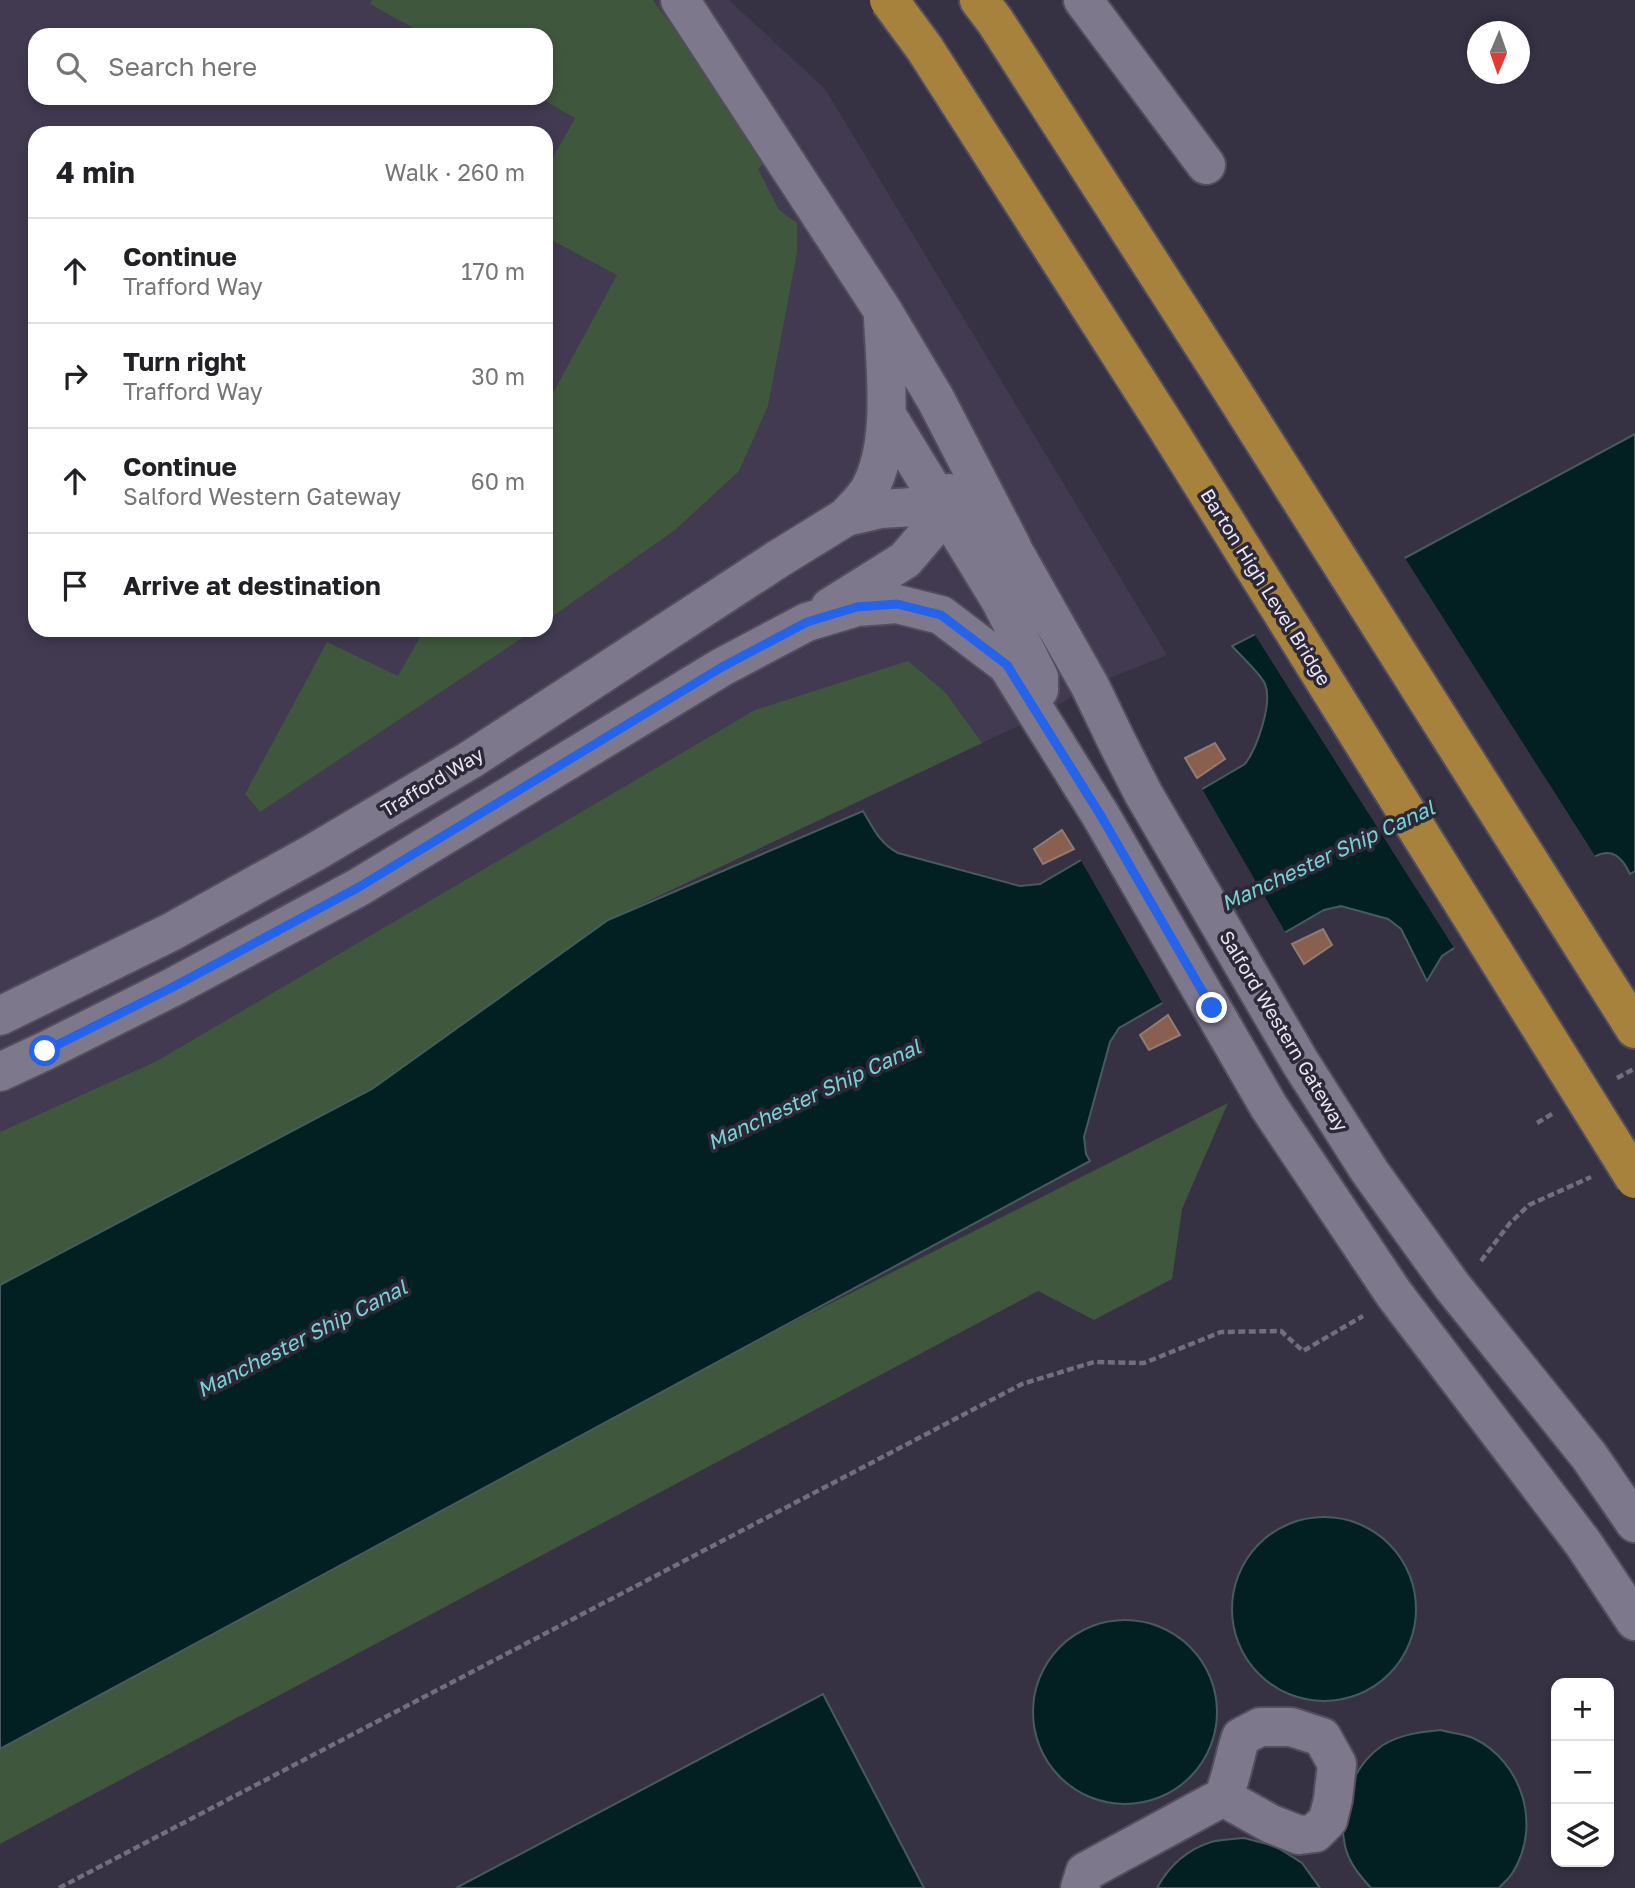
<!DOCTYPE html>
<meta charset="utf-8">
<style>
:root{--surface:#fff;--page:#f2f2f2;--text:#202124;--muted:#757577;--line:#e0e0e0}
body{margin:0;font-family:"Golos Text",sans-serif;background:var(--page);color:var(--text)}
.controls{position:absolute;right:21px;bottom:21px;display:grid;overflow:hidden;border-radius:14px;box-shadow:0 4px 10px #0003}
.controls button{width:63px;height:63px;display:grid;place-items:center;padding:0;border:0;border-bottom:2px solid var(--line);background:var(--surface);color:var(--text);font:35px sans-serif}
.compass{position:absolute;left:1467px;top:21px;width:63px;height:63px;border-radius:50%;background:var(--surface);box-shadow:0 4px 10px #0003;rotate:182deg}
.stop{position:absolute;width:21px;height:21px;margin:-16px;border:5px solid #2563eb;border-radius:50%;background:#fff}
.stop.end{background:#2563eb;border-color:#fff;box-shadow:0 2px 7px #0008}
.list{margin:0;padding:0;list-style:none}
h2{display:flex;justify-content:space-between;align-items:center;height:91px;margin:0;padding:0 28px;font-size:30px}
h2 small{font-size:23px;font-weight:400;color:var(--muted)}
.list li{display:grid;grid-template-columns:46px 1fr auto;gap:21px;align-items:center;box-sizing:border-box;height:105px;padding:0 28px;border-top:2px solid var(--line)}
.list b{display:block;font-size:26px;white-space:nowrap}
.list p{margin:0;font-size:23px;white-space:nowrap;color:var(--muted)}
.list em{font-size:23px;font-style:normal;color:var(--muted)}
.icon{flex:none;width:38px;height:38px;fill:none;stroke:currentColor;stroke-width:2;stroke-linecap:round;stroke-linejoin:round}
.map{position:relative;flex:none;width:1635px;height:1888px;overflow:hidden}
.search{position:absolute;background:var(--surface);box-shadow:0 4px 10px #0003;left:28px;top:28px;width:525px;height:77px;display:flex;align-items:center;gap:18px;box-sizing:border-box;padding:0 24px;border-radius:21px;color:var(--muted);font-size:26px}
.panel{position:absolute;background:var(--surface);box-shadow:0 4px 10px #0003;left:28px;top:126px;width:525px;height:511px;border-radius:21px}
.map>svg:first-child{display:block}
</style>
<div class="map">
<svg width="1635" height="1888" viewBox="0 0 1635 1888">
<rect width="100%" height="100%" fill="#373243"/>
<path fill="#413a51" fill-rule="evenodd" d="M0,0H729L825,89L1167,655L1090,686L1039,716L608,920L372,1089L0,1285ZM35,35H546V98H35ZM35,133H546V630H35Z"/>
<path fill="#3f573d" d="M372,0H653L768,159L758,169L779,210L797,223V253L768,406L739,471L675,530L546,621V406L617,275L546,237V170L575,118L540,98H546V35H426L370,4Z
M424,630H534L260,812L245,794L327,642L398,676Z
M908,661L945,692L982,743L608,920L372,1089L0,1285V1132L157,1061L755,710Z
M1228,1103L1182,1209L1172,1279L1094,1320L1038,1291L0,1844V1749L748,1345Z"/>
<path fill="#022021" stroke="#475b5f" stroke-width="2" d="M1635,434V871L1630,874C1622,857 1612,847 1594,857L1442,956L1427,981L1401,929L1388,919L1341,906L1324,910L1119,1028L1110,1042L1084,1137L1086,1154L1090,1161L0,1749V1285L372,1089L608,920L863,811C873,828 880,844 898,853L1020,886L1040,884L1245,764C1257,748 1273,703 1265,684C1261,674 1240,655 1232,646L1390,566Z
M1232 1609a92 92 0 1 1 184 0a92 92 0 1 1-184 0Z
M1033 1712a92 92 0 1 1 184 0a92 92 0 1 1-184 0Z
M823,1694L924,1888H456Z
M1441,1730C1451,1733 1463,1734 1473,1738C1522,1761 1542,1825 1513,1872C1510,1878 1503,1883 1499,1888H1371C1360,1876 1349,1863 1345,1846C1337,1809 1351,1767 1383,1745C1401,1734 1421,1732 1441,1730Z
M1244,1838L1275,1846L1302,1863L1320,1888H1157C1169,1866 1186,1850 1211,1842C1221,1839 1234,1839 1244,1838Z"/>
<path fill="#373243" d="M1403,555L1597,859L1456,951L1253,632Z
M1201,787L1287,935L1164,1006L1079,857Z"/>
<path fill="#89604f" stroke="#917b72" stroke-width="2" d="M1215,743L1225,759L1197,778L1185,758Z
M1062,830L1074,849L1043,864L1034,849Z
M1323,929L1332,945L1304,964L1292,944Z
M1168,1015L1180,1035L1149,1050L1140,1035Z"/>
<g fill="none" stroke-linecap="round" stroke-linejoin="round">
<defs>
<path id="minor" d="M680,0L883,311L936,400L1012,547
M1083,0L1206,165
M888,417L1000,600L1039,677V690
M846,517C854,508 865,498 870,488C895,442 885,367 883,317
M830,607L905,560L946,512L949,493
M0,1016L171,932L315,852L470,760L778,559L846,517L880,509L914,507L946,512L990,533L1016,555L1090,686L1117,742L1143,793L1300,1062L1370,1172L1452,1286L1589,1456L1635,1523
M0,1072L45,1051L173,987L359,887L722,667L807,622L857,607L897,604L941,615L1007,665L1101,816L1269,1107L1394,1294L1583,1543L1635,1621
M1080,1888L1085,1872L1223,1797C1232,1778 1234,1757 1241,1737L1260,1727H1291L1322,1737L1337,1764L1333,1799L1328,1820L1315,1833L1299,1835L1271,1824L1223,1797"/>
<path id="highway" d="M979,0L995,21L1219,370L1635,1029"/>
</defs>
<use href="#minor" stroke="#534e5d" stroke-width="42"/>
<use href="#highway" stroke="#534e5d" stroke-width="42"/>
<path stroke="#726e7d" stroke-width="4.5" stroke-dasharray="7 3.5" stroke-linecap="butt" d="M1617,1078L1634,1069
M1537,1123L1552,1114
M1481,1261L1510,1223L1529,1205L1591,1177
M59,1888L1022,1384L1094,1362L1144,1363L1221,1332L1281,1331L1303,1351L1363,1316"/>
<use href="#minor" stroke="#7e788c" stroke-width="38"/>
<use href="#highway" stroke="#a7823c" stroke-width="38"/>
<defs>
<path id="highway-bridge" d="M889,0L925,49L1164,423L1635,1179"/>
</defs>
<use href="#highway-bridge" stroke="#534e5d" stroke-width="42" stroke-linecap="butt"/>
<use href="#highway-bridge" stroke="#a7823c" stroke-width="38"/>
</g>
<g fill="none" stroke-linecap="round" stroke-linejoin="round">
<path stroke="#2563eb" stroke-width="9" d="M45,1051L173,987L359,887L722,667L807,622L857,607L897,604L941,615L1007,665L1101,816L1212,1008"/>
</g>
<g text-anchor="middle" stroke-width="7" stroke-linejoin="round" paint-order="stroke">
<g font-size="19" fill="#e9e6f1" stroke="#2d2838">
<text transform="translate(1266 587) rotate(58)" y="7">Barton High Level Bridge</text>
<text transform="translate(432 782) rotate(-31)" y="7">Trafford Way</text>
<text transform="translate(1284 1031) rotate(59)" y="7">Salford Western Gateway</text>
</g>
<g font-size="21" font-style="italic" fill="#76d4d6" stroke="#2d2838">
<text transform="translate(1328 856) rotate(-25)" y="7">Manchester Ship Canal</text>
<text transform="translate(814 1095) rotate(-25)" y="7">Manchester Ship Canal</text>
<text transform="translate(302 1339) rotate(-27)" y="7">Manchester Ship Canal</text>
</g>
</g>
</svg>
<div class="controls">
<button>+</button>
<button>−</button>
<button><svg class="icon" aria-label="layers" viewBox="0 0 24 24"><path d="M12 4l9 5-9 5-9-5zM3 14l9 5 9-5"/></svg></button>
</div>
<svg class="compass" viewBox="-18 -18 36 36"><path d="M0-13l5 13h-10z" fill="#e53935"/><path d="M0 13l5-13h-10z" fill="#757577"/></svg>
<div class="stop" style="left:45px;top:1051px"></div>
<div class="stop end" style="left:1212px;top:1008px"></div>
<div class="search"><svg class="icon" aria-label="search" viewBox="0 0 24 24"><circle cx="10" cy="10" r="6"/><path d="M15 15l6 6"/></svg>Search here</div>
<section class="panel">
<h2>4 min<small>Walk · 260 m</small></h2>
<ul class="list">
<li><svg class="icon" aria-label="ahead" viewBox="0 0 24 24"><path d="M12 20V5M6 11l6-6 6 6"/></svg><div><b>Continue</b><p>Trafford Way</p></div><em>170 m</em></li>
<li><svg class="icon" aria-label="right" viewBox="0 0 24 24"><path d="M7 20v-9h11M14 6l5 5-5 5"/></svg><div><b>Turn right</b><p>Trafford Way</p></div><em>30 m</em></li>
<li><svg class="icon" aria-label="ahead" viewBox="0 0 24 24"><path d="M12 20V5M6 11l6-6 6 6"/></svg><div><b>Continue</b><p>Salford Western Gateway</p></div><em>60 m</em></li>
<li><svg class="icon" aria-label="arrive" viewBox="0 0 24 24"><path d="M6 21V4h12l-3 4 3 4H6"/></svg><div><b>Arrive at destination</b></div></li>
</ul>
</section>
</div>
